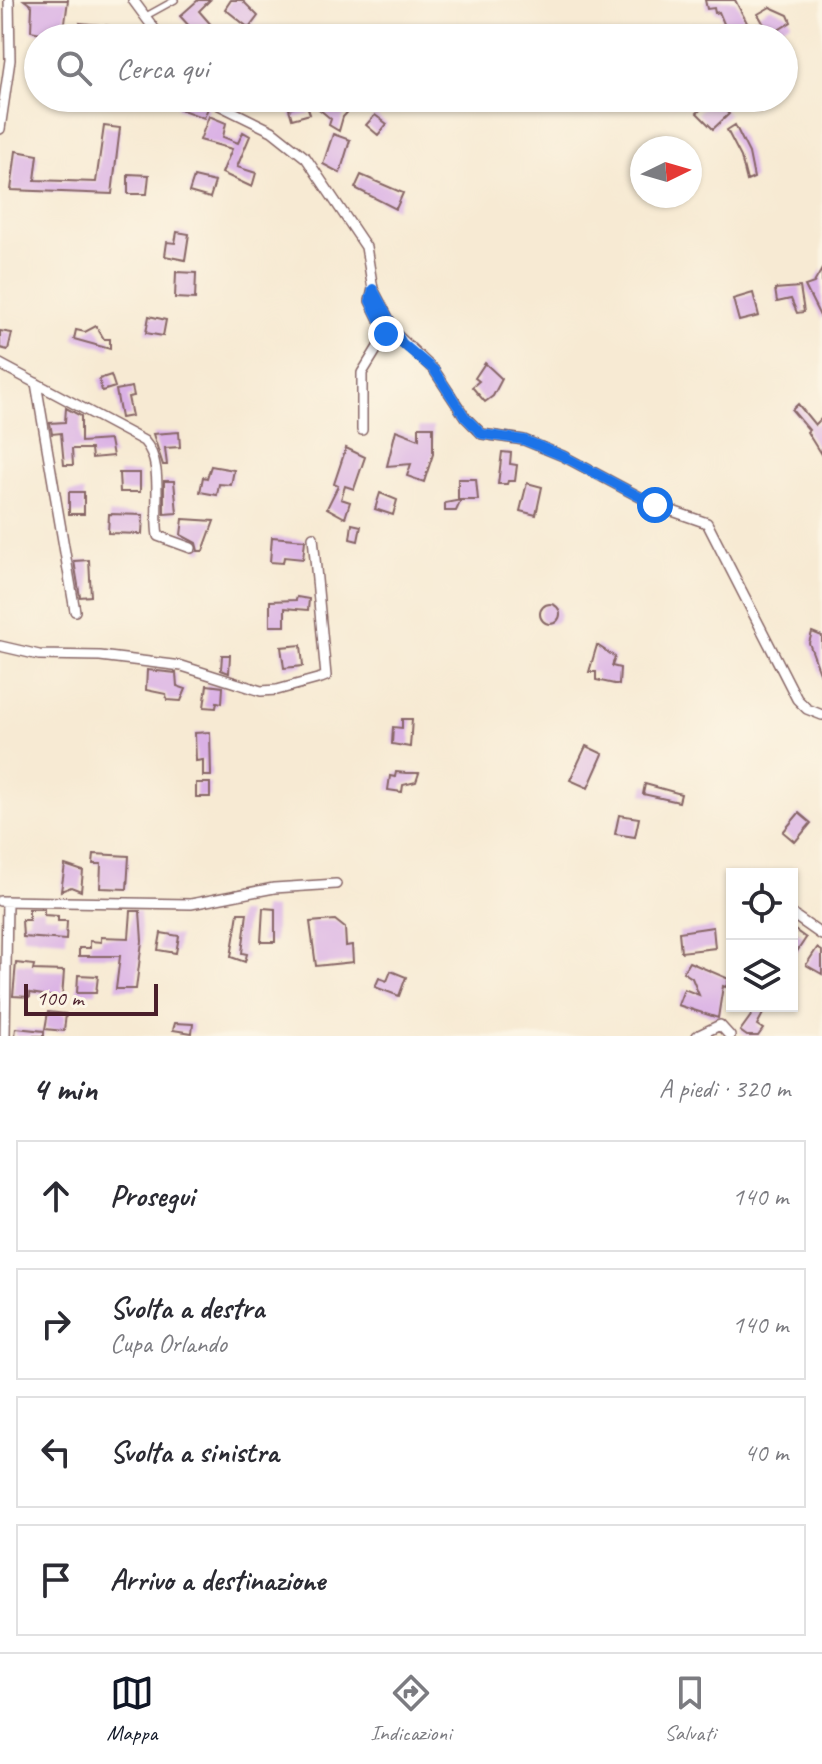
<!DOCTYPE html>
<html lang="it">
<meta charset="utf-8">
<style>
:root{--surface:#fff;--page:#f7f7f7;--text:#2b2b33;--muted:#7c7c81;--line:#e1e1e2;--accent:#111827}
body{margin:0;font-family:Caveat,sans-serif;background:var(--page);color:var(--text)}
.controls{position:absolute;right:24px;bottom:24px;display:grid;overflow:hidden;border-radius:0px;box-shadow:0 2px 6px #0004}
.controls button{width:72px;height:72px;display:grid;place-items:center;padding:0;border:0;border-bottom:2px solid var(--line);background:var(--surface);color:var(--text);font:40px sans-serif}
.compass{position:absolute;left:630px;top:136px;width:72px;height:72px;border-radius:50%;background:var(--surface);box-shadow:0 2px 6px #0004;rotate:85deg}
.scale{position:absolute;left:24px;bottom:20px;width:134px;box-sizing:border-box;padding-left:8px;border:4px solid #4a1f2b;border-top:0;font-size:22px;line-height:28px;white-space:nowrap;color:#4a1f2b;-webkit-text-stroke:6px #fcf5e5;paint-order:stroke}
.stop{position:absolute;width:24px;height:24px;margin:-18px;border:6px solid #1a73e8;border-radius:50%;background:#fff}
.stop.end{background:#1a73e8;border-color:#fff;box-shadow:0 2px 8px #0008}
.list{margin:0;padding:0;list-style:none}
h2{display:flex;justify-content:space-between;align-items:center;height:104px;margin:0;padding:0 32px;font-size:34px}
h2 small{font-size:26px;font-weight:400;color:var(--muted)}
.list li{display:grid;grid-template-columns:52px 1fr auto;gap:24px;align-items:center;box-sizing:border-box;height:112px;margin:0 16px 16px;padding:0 16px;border:2px solid var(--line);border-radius:0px}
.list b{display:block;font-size:30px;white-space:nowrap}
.list p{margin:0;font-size:26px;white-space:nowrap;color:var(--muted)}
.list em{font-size:26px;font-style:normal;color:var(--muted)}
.icon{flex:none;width:44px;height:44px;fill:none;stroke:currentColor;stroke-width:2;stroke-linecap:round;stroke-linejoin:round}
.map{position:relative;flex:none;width:822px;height:1036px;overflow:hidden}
.search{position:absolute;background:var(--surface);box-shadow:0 2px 6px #0004;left:24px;right:24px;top:24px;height:88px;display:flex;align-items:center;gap:20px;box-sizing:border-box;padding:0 28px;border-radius:44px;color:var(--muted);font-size:30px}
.sheet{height:616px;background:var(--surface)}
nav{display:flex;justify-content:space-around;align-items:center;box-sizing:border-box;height:112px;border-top:2px solid var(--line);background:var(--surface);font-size:22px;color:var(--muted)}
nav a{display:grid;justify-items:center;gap:4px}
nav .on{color:var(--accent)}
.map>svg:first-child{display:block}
</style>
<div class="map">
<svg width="822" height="1036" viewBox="0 0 822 1036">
<rect width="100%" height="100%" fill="#fcf5e5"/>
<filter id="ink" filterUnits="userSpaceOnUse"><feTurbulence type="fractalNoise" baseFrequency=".0125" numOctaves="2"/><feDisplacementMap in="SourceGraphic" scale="16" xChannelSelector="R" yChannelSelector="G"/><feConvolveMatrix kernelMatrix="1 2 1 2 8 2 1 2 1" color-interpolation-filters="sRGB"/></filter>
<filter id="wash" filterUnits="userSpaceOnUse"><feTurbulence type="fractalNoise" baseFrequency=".006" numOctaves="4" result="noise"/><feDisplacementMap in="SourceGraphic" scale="32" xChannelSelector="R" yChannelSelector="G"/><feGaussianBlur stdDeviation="1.8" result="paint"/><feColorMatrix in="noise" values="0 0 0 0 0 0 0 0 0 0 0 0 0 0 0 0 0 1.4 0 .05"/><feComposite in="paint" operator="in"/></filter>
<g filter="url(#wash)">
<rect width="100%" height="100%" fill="#f7ead3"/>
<g id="blocks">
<path fill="#dab1e5" d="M24,0H68L63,38L31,31L32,6Z
M198,0H210L199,11L213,27L200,38L180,16Z
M231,0H242L258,16L249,28L225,9Z
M705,0H735L754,36L730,38L719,12L715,13L714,8L707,9Z
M770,7L788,15L791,22L770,35L758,14Z
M80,23L109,26L108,38H82Z
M129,29L147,31L152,38H128Z
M66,98H89L88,106L65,102Z
M180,98H198L208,108L204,118L177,108Z
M335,98H352L355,104L343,117L339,131L329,125L331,119L319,109Z
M713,98L729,114L713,129L697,113Z
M306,103L310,114L292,119L289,109Z
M375,115L387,124L378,135L366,125Z
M209,116L226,123L223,137L238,143L243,132L250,136L237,167L256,173L252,187L222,173L232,149L200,140Z
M735,125L749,153L754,178L747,181L741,157L727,130Z
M104,126L120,128L112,194L11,190L16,151L38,155L35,180L96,182Z
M333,134L350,140L340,173L323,164Z
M128,174L149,175L147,194H128Z
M361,175L403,193L396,209L355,188Z
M194,177L215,182L210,198L189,192Z
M177,232L189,234L185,260L165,256L167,242L175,243Z
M822,269V320L805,286L814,283Z
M176,272L196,273L195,299L175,298Z
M800,287L804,312L797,313L791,299L777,302L775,289Z
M753,293L759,316L739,321L733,299Z
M149,316L166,320L163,336L146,333Z
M96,326L104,339H110V349L74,339L76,330L85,332Z
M0,331L12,333L8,350L0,348Z
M485,363L502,379L493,396L485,402L472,387L479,381L475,378Z
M111,375L115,387L102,391L99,379Z
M132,387L134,396L128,397L132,416L121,418L116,390Z
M798,404L815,425L822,418V456L807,432L809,430L792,410Z
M66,408L81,416V442L110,440L113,456L92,458L91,449H72L73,465H64L61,433L52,434L50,423L65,422Z
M419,427H433V454L424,482L407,476L411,464L387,466L396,430L419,439Z
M179,432L180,447L165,448L167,465H163L153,434Z
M346,448L365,457L354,489L345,486L341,499L350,502L345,518L327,508L338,486L334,484Z
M502,452L511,453L510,464L517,465L515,481H508L507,484H498Z
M211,466L234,470L231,485L219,484L217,495L200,492L203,477L207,478Z
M119,473H140V492H120Z
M458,479H476L478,500H458Z
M164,481H174L177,513L164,514Z
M527,483L542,487L536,515L520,511Z
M69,492H84V514H69Z
M380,493L397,500L393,515L375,509Z
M461,500L456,511H445V503Z
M109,514L143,515L142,534L108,533Z
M183,519L214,521L203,551H198L196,543L181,535Z
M352,524L361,526L358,541L350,539Z
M272,537L305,540L303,559L284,557L283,563L270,562Z
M89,560L91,596L80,597L74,561Z
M297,597L309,599L308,610L285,608V626H270V601L296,600Z
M540 614a10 10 0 1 1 20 0a10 10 0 1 1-20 0Z
M812,632L822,636V678L809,643Z
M301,645L303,666L284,668L281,647Z
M597,645L615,657L612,666L620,668L619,685L596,680V672H589Z
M222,655H230L229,673L221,670Z
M147,670L176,673L177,686L186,689L181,701L167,700L166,694L146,690Z
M207,685L223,687L222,703L217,702L216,708L204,707Z
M402,719H412L410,747L392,744L393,727L402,728Z
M210,732L211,776H203V760L196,761L195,733Z
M586,746L603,754L588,788L570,780Z
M396,772L406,773H419L416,782L403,785L402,792L388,790L390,776L395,777Z
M196,783H210V797H196Z
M645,784L681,794L679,802L643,794Z
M799,813L811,823L795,842L783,832Z
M619,815L639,818L635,837L615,834Z
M94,854L129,856L127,889L100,888L101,864H93Z
M65,865L83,871L81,891L71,887L61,891Z
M263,908L275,909V942H261Z
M29,909H44V915L58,916V921H67L66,940L23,937L22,920H29Z
M131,911H140L142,941L136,989H116L120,956H79V948H90V941L101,942V937L129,938Z
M238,913H247L242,953L247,954L245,962L231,957Z
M335,920L345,928L346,946L352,945L353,962L316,966L310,922Z
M713,927L715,948L681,952L679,932Z
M792,928L806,938L792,959Z
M161,933L179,936L176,953L158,950Z
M817,948L822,951V974L806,965Z
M689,962L729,979L726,987L723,986L718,1018L678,1005L684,989L699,995L692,978L683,972Z
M16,963L34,965L33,970L64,971L62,998L30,993V997L13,996Z
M391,971L406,977L399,996L375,987L379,978L387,981Z
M78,975L98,976L96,993H77Z
M758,1006H767L757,1025L763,1029L758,1036H747L740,1031Z
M48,1012L66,1014L64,1031L45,1029Z
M175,1023L193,1024L192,1033L173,1030Z
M16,1028L44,1031V1036H15Z"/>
</g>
</g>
<g filter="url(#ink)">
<use href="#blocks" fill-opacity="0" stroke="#876666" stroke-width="2"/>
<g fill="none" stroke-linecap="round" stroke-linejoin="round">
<defs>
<path id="lane" d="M146,16L175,0"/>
<path id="street" d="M133,0L161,38
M205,98L272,131L306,158L366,247L373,289L397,335L434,370L465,417L482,434L524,440L563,456L655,505L707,523L797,699L807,709L822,715
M0,129L10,60L9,0
M0,364L144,441C165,464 153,507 158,536L191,548
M36,383L75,611
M362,430V373L386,334L370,301L373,289
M0,646L39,655L100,656L182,666L261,691L277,690L321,678L326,676L313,537
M0,901L191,904L274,888L336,884
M792,914L822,935
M5,1036L7,901
M697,1036L720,1025L730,1036"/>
</defs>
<use href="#lane" stroke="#876666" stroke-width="8"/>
<use href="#street" stroke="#876666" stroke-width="12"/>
<use href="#lane" stroke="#fff" stroke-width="5"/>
<use href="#street" stroke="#fff" stroke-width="9"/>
</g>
</g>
<g fill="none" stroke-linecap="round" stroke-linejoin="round" filter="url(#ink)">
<path stroke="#1a73e8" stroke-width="10" d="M386,334L370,301L373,289L402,343L434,370L465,417L482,434L524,440L563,456L655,505"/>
</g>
</svg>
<div class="controls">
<button><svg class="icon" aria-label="locate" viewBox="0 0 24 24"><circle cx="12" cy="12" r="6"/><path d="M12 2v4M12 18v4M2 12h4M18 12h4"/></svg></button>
<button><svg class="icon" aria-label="layers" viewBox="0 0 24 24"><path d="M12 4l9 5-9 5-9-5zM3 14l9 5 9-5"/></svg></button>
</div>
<svg class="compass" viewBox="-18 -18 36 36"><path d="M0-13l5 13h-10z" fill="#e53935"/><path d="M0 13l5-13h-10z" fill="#7c7c81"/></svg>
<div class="scale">100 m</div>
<div class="stop" style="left:655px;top:505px"></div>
<div class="stop end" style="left:386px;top:334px"></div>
<div class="search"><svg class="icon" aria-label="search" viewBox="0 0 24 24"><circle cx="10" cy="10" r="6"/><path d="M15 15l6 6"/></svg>Cerca qui</div>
</div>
<section class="sheet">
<h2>4 min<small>A piedi · 320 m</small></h2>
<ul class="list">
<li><svg class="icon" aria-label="ahead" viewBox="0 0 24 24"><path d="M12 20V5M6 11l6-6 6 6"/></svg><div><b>Prosegui</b></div><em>140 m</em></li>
<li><svg class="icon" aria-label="right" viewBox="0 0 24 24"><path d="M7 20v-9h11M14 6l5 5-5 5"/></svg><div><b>Svolta a destra</b><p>Cupa Orlando</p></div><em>140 m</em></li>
<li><svg class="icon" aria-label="left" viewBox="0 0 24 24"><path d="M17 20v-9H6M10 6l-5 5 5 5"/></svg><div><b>Svolta a sinistra</b></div><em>40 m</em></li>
<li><svg class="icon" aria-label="arrive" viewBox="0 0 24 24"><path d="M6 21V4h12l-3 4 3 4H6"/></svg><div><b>Arrivo a destinazione</b></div></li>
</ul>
</section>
<nav>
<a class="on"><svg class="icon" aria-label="map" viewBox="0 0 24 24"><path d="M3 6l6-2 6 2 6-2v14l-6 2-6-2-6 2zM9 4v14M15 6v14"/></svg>Mappa</a>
<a><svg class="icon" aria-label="directions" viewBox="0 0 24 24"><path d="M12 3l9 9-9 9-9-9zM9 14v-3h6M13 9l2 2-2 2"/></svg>Indicazioni</a>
<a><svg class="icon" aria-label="saved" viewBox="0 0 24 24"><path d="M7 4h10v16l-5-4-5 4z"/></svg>Salvati</a>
</nav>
